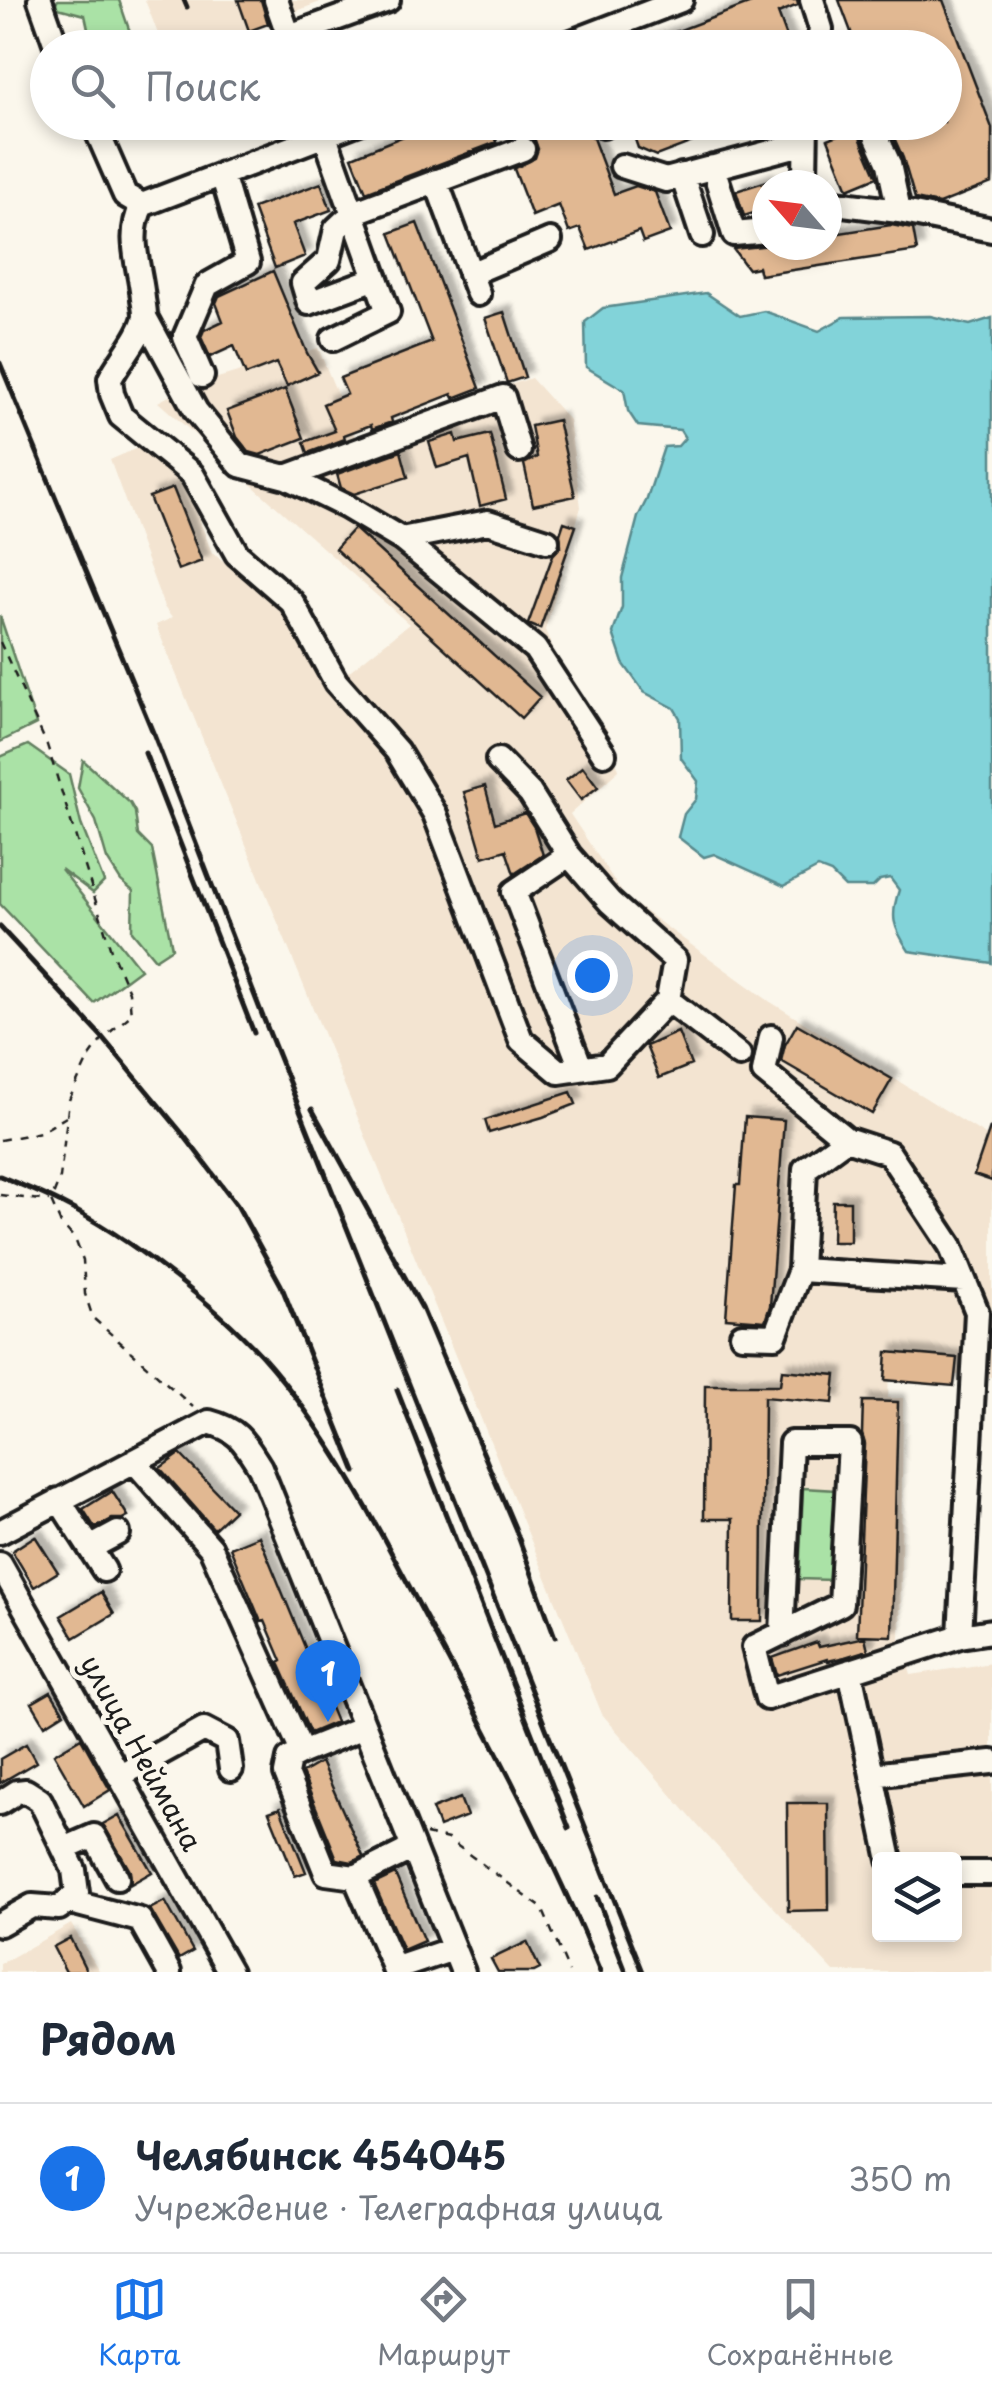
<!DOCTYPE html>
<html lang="ru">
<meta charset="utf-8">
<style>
:root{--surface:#fff;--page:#f6f6f7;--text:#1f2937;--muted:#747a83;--line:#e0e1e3;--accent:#1a73e8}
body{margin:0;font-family:"Playpen Sans",sans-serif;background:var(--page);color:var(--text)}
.controls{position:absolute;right:30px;bottom:30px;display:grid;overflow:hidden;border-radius:10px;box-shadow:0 5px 15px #0003}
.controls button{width:90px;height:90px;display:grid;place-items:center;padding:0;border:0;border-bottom:2px solid var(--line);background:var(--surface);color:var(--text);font:50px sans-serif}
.compass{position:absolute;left:752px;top:170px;width:90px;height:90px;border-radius:50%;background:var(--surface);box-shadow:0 5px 15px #0003;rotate:298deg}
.you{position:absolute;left:592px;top:975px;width:35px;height:35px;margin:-25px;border:8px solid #fff;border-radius:50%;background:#1a73e8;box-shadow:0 0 0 15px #1a73e833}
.badge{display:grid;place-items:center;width:65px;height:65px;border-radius:50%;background:var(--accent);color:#fff;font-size:32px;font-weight:700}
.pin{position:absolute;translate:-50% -82px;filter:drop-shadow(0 2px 5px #0008)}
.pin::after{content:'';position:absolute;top:52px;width:35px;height:30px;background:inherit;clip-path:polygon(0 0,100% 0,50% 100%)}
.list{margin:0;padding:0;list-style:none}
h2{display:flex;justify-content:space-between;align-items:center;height:130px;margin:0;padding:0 40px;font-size:42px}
h2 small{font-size:32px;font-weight:400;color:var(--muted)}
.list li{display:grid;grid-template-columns:65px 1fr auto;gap:30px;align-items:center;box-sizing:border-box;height:150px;padding:0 40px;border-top:2px solid var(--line)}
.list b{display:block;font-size:38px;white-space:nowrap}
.list p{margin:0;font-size:32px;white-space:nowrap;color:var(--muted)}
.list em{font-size:32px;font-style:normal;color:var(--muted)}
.icon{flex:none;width:55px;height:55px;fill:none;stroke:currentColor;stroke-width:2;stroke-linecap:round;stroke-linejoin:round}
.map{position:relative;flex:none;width:992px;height:1972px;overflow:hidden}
.search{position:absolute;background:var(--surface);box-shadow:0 5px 15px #0003;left:30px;right:30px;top:30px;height:110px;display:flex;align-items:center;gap:25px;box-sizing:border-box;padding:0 35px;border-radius:55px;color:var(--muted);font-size:38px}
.sheet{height:280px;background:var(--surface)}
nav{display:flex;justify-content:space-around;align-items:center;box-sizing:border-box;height:140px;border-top:2px solid var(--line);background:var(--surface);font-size:28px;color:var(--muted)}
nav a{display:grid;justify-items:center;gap:5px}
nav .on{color:var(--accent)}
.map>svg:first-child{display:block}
</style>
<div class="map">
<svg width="992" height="1972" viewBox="0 0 992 1972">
<defs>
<filter id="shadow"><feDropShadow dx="7" dy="-7" stdDeviation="2.5" flood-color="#0004"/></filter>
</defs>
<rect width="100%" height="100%" fill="#fbf7ec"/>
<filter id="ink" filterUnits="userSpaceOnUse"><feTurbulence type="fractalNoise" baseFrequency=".01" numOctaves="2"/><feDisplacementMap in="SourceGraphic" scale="20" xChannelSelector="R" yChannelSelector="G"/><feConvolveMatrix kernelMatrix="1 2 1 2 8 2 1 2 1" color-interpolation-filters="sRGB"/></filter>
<g filter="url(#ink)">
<path fill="#f3e4d1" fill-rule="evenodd" d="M145,0H325L202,48L163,47Z
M318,348L355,436L531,378L569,420L581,507L545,630L579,710L606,727L619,770L570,814L625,897L769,1001L987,1136L992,1144V1377L889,1371L888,1398H903L900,1638L911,1675L992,1663V1972H834L699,1827L602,1714L156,625L172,618L164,607L110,460L142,446L184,479L212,553L233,568L286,616L328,688L409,624L158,402L184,388ZM880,1860H954V1934H880Z
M71,1924L100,1972H0V1964Z"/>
<path fill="#aae2a6" stroke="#637f61" stroke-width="2.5" d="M58,0H119L135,47H92L85,15L54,7Z
M0,616L36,724L0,742Z
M28,745L69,774L81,824L104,882L93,893L61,869L140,969L94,1003L0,904V757Z
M83,760L130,803L135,812L138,835L152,849L172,948L155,959L132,931L133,891L121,881L107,859L96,821L78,788Z
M803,1488L836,1490L832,1580L799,1579Z"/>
<path fill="#82d3d9" stroke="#598a8d" stroke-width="2.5" d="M706,293L740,316L764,311L819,331L844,317L930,316L970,325L992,318V963L909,951C893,927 890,917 899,890L890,878L880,880L873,887H845L831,873L818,868L784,886L714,854L704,857L678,837L684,814L696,799L698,781L681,758L680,718L674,708L644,692L623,663L613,633L622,607V578L638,517L647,499L664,447L678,446L685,438L680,430L638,426L628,411L624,390L586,367L585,322L603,308Z"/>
<path fill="#e1b892" stroke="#1c1c1c" stroke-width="2.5" filter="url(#shadow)" d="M238,0H261L268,24L249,31Z
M759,0H797L798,5L778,13L791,48H633Z
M839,0H943L992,128V183L939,204L915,199L903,158L887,122H944V48H857Z
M438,122L529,123L495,137L497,142L366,192L352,157Z
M556,122H587L614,194L636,186L655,192L670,232L643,242L639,231L589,250L580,228L569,232L559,205L532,216L514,169L535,158L538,149L532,132Z
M629,122H741L742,123L656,156L638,148Z
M856,128L877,177L848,189L828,139Z
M767,181V209L744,216L736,191Z
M321,183L331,210L293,224L305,256L275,268L253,208Z
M417,223L480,388L454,398L452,394L391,418L392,422L372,429L371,425L344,435L345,439L308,453L304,442L335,431L323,404L347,394L340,378L432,342L390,233Z
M891,225L913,229L917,251L760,275L758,267L748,269L733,249L771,245H827V235Z
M273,271L307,353L318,372L287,386L276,363L246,375L234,346L210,357L201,337L204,330L223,321L216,303L219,296Z
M504,312L525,377L507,383L485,318Z
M285,389L304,438L260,455L249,452L237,437L227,411Z
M558,420L575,496L533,505L524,464L537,457L531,426Z
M455,434L457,442L490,434L506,499L480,506L469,458L437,468L429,442Z
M401,451L408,477L354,494L341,488L337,474Z
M173,488L202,561L178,570L149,497Z
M564,522L576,526L540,629L528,624L553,555L561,546L560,534Z
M354,528L540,697L521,718L335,549Z
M583,767L598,787L581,800L566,780Z
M485,786L495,823L525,813L534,827L543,855L514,874L506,850L483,857L464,792Z
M797,1024L892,1079L872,1114L781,1061L785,1045Z
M678,1032L691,1065L659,1078L646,1046Z
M571,1092L576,1104L543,1117L489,1133L485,1120Z
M745,1117L784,1120L770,1306L765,1321L726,1318L736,1185H740Z
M990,1128L992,1129V1181L974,1175Z
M833,1201H850V1242H832Z
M887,1352L957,1358L954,1386L885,1380Z
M782,1370L836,1375L833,1403L764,1397L762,1621H732L733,1519H704L705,1385H780Z
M863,1401L898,1402L892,1636L857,1635L865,1444L862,1434Z
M180,1454L234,1510L214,1529L160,1468Z
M112,1491L128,1516L122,1519H112L95,1528L83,1509Z
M35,1536L58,1572L34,1587L12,1551Z
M259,1536L336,1722L310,1733L279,1663L282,1661L265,1621L261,1622L230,1548Z
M101,1592L114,1614L74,1638L61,1616Z
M865,1637L868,1650L845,1657L828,1661L827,1659L777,1675L772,1658L817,1642L819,1647Z
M51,1692L64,1713L45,1725L32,1703Z
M81,1738L110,1790L84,1806L54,1754Z
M26,1744L36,1762L0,1783V1759Z
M321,1762L363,1856L352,1862L337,1859L302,1773Z
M460,1798L467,1816L439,1827L432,1809Z
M787,1803H828L829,1910L788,1911Z
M280,1808L306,1872L295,1876L269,1812Z
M119,1815L152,1872L131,1884L130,1871L103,1824Z
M395,1874L424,1941L403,1950L374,1884Z
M165,1901L193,1951L179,1959L150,1909Z
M70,1938L87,1972H66L53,1947Z
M527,1942L540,1969L534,1972H498L491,1959Z"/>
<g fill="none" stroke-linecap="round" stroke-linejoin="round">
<defs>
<path id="minor" d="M40,0L57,48
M276,0L293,48
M812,0L821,29L818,48
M289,36L388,0
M556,48L681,0
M93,122L125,195L142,205
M320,122L388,312L333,339
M602,122L603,126
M806,122L805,176L812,185
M870,122L889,164L899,211
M622,166L666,180L805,143
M713,167L734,234L767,231
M682,175L702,235
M436,181L478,294
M827,202L899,211L992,230
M142,205C126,238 140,265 143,299C144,305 145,310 145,316C142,336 119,360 110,379L112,394L121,416L192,474L237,554L292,602L336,682L397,751L435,814L521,1040L559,1072L607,1065L668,1000L675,960L610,902L569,855L530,793L498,760
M142,205L359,122
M470,274L550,240
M376,278L309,303L303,283L329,260L336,229L353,213L523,149
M145,317L196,411L240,465L286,477L347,507L401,539L535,649L604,754
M202,376L185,337L207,285L248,262L222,174
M286,477L503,397L519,450
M401,539L488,522L547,541
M569,855L514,892L581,1068
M668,1000L739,1055
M771,1037L764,1072L846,1139
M800,1270L964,1280
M742,1335L775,1336L800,1270L805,1169L846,1139L889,1153L950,1245L977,1312L960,1636
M134,1461L211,1548L302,1752L364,1727
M59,1500L104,1570
M0,1532L209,1422C239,1430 244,1442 260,1467L463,1972
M90,1548L118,1533
M0,1564L230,1972
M782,1634L791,1443H850L841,1604L754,1647L767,1698L960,1636L992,1631
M850,1671L890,1860
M302,1752L289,1759L286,1774L326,1873L355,1877L396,1972
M872,1775L992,1762
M119,1776L204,1729L227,1741L231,1769
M0,1803L17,1792L26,1791L40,1800L74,1870L77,1893L59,1908L32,1906L0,1924
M64,1849L94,1836L117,1878
M954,1873H992
M355,1877L413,1848
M67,1901L140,1920L169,1972
M394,1969L453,1949"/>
</defs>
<use href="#minor" stroke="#1c1c1c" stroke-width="30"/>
<path stroke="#1c1c1c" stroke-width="2.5" stroke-dasharray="8 8" stroke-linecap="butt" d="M0,642L47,745L111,950L129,992L131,1015L103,1038L88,1059L69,1100L60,1178L51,1201L60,1222L75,1239L83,1260L85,1294L93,1318L193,1407
M0,1140L41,1132L66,1117
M0,1195L49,1201
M426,1834L448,1839L542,1908L569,1972"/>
<use href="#minor" stroke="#fbf7ec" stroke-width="22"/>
<path stroke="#1c1c1c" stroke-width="5" d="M184,0L187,7
M0,363L154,735L263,1017L643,1972
M145,753L254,1033
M0,927L103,1038L182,1133L237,1205L281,1285L356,1472
M312,1109L422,1308L515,1528L555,1637
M0,1176C21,1185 42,1193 63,1204C127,1236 212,1302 261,1355C330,1432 378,1527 426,1618C488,1734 550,1850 600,1972
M397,1390L569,1828
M597,1897L626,1972"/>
</g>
</g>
<g text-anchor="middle" stroke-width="10" stroke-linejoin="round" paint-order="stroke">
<g font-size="28" fill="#1c1c1c" stroke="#fbf7ec">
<text transform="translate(141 1753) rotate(61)" y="10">улица Неймана</text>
</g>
</g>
</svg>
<div class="controls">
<button><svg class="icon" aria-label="layers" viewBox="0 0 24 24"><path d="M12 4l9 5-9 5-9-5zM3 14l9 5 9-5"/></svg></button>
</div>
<svg class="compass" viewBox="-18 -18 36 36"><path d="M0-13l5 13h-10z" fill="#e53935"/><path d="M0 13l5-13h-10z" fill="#747a83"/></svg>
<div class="you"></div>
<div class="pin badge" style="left:328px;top:1722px">1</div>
<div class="search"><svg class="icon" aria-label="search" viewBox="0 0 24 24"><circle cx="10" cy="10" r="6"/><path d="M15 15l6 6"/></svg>Поиск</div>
</div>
<section class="sheet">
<h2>Рядом<small></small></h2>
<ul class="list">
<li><span class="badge">1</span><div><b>Челябинск 454045</b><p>Учреждение · Телеграфная улица</p></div><em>350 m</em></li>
</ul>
</section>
<nav>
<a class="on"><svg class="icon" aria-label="map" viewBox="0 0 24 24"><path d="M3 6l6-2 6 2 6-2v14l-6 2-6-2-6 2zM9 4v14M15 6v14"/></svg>Карта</a>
<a><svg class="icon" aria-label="directions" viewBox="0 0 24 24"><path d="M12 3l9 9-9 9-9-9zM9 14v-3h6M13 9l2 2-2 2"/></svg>Маршрут</a>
<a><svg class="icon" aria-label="saved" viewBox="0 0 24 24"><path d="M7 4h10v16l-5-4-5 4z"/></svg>Сохранённые</a>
</nav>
